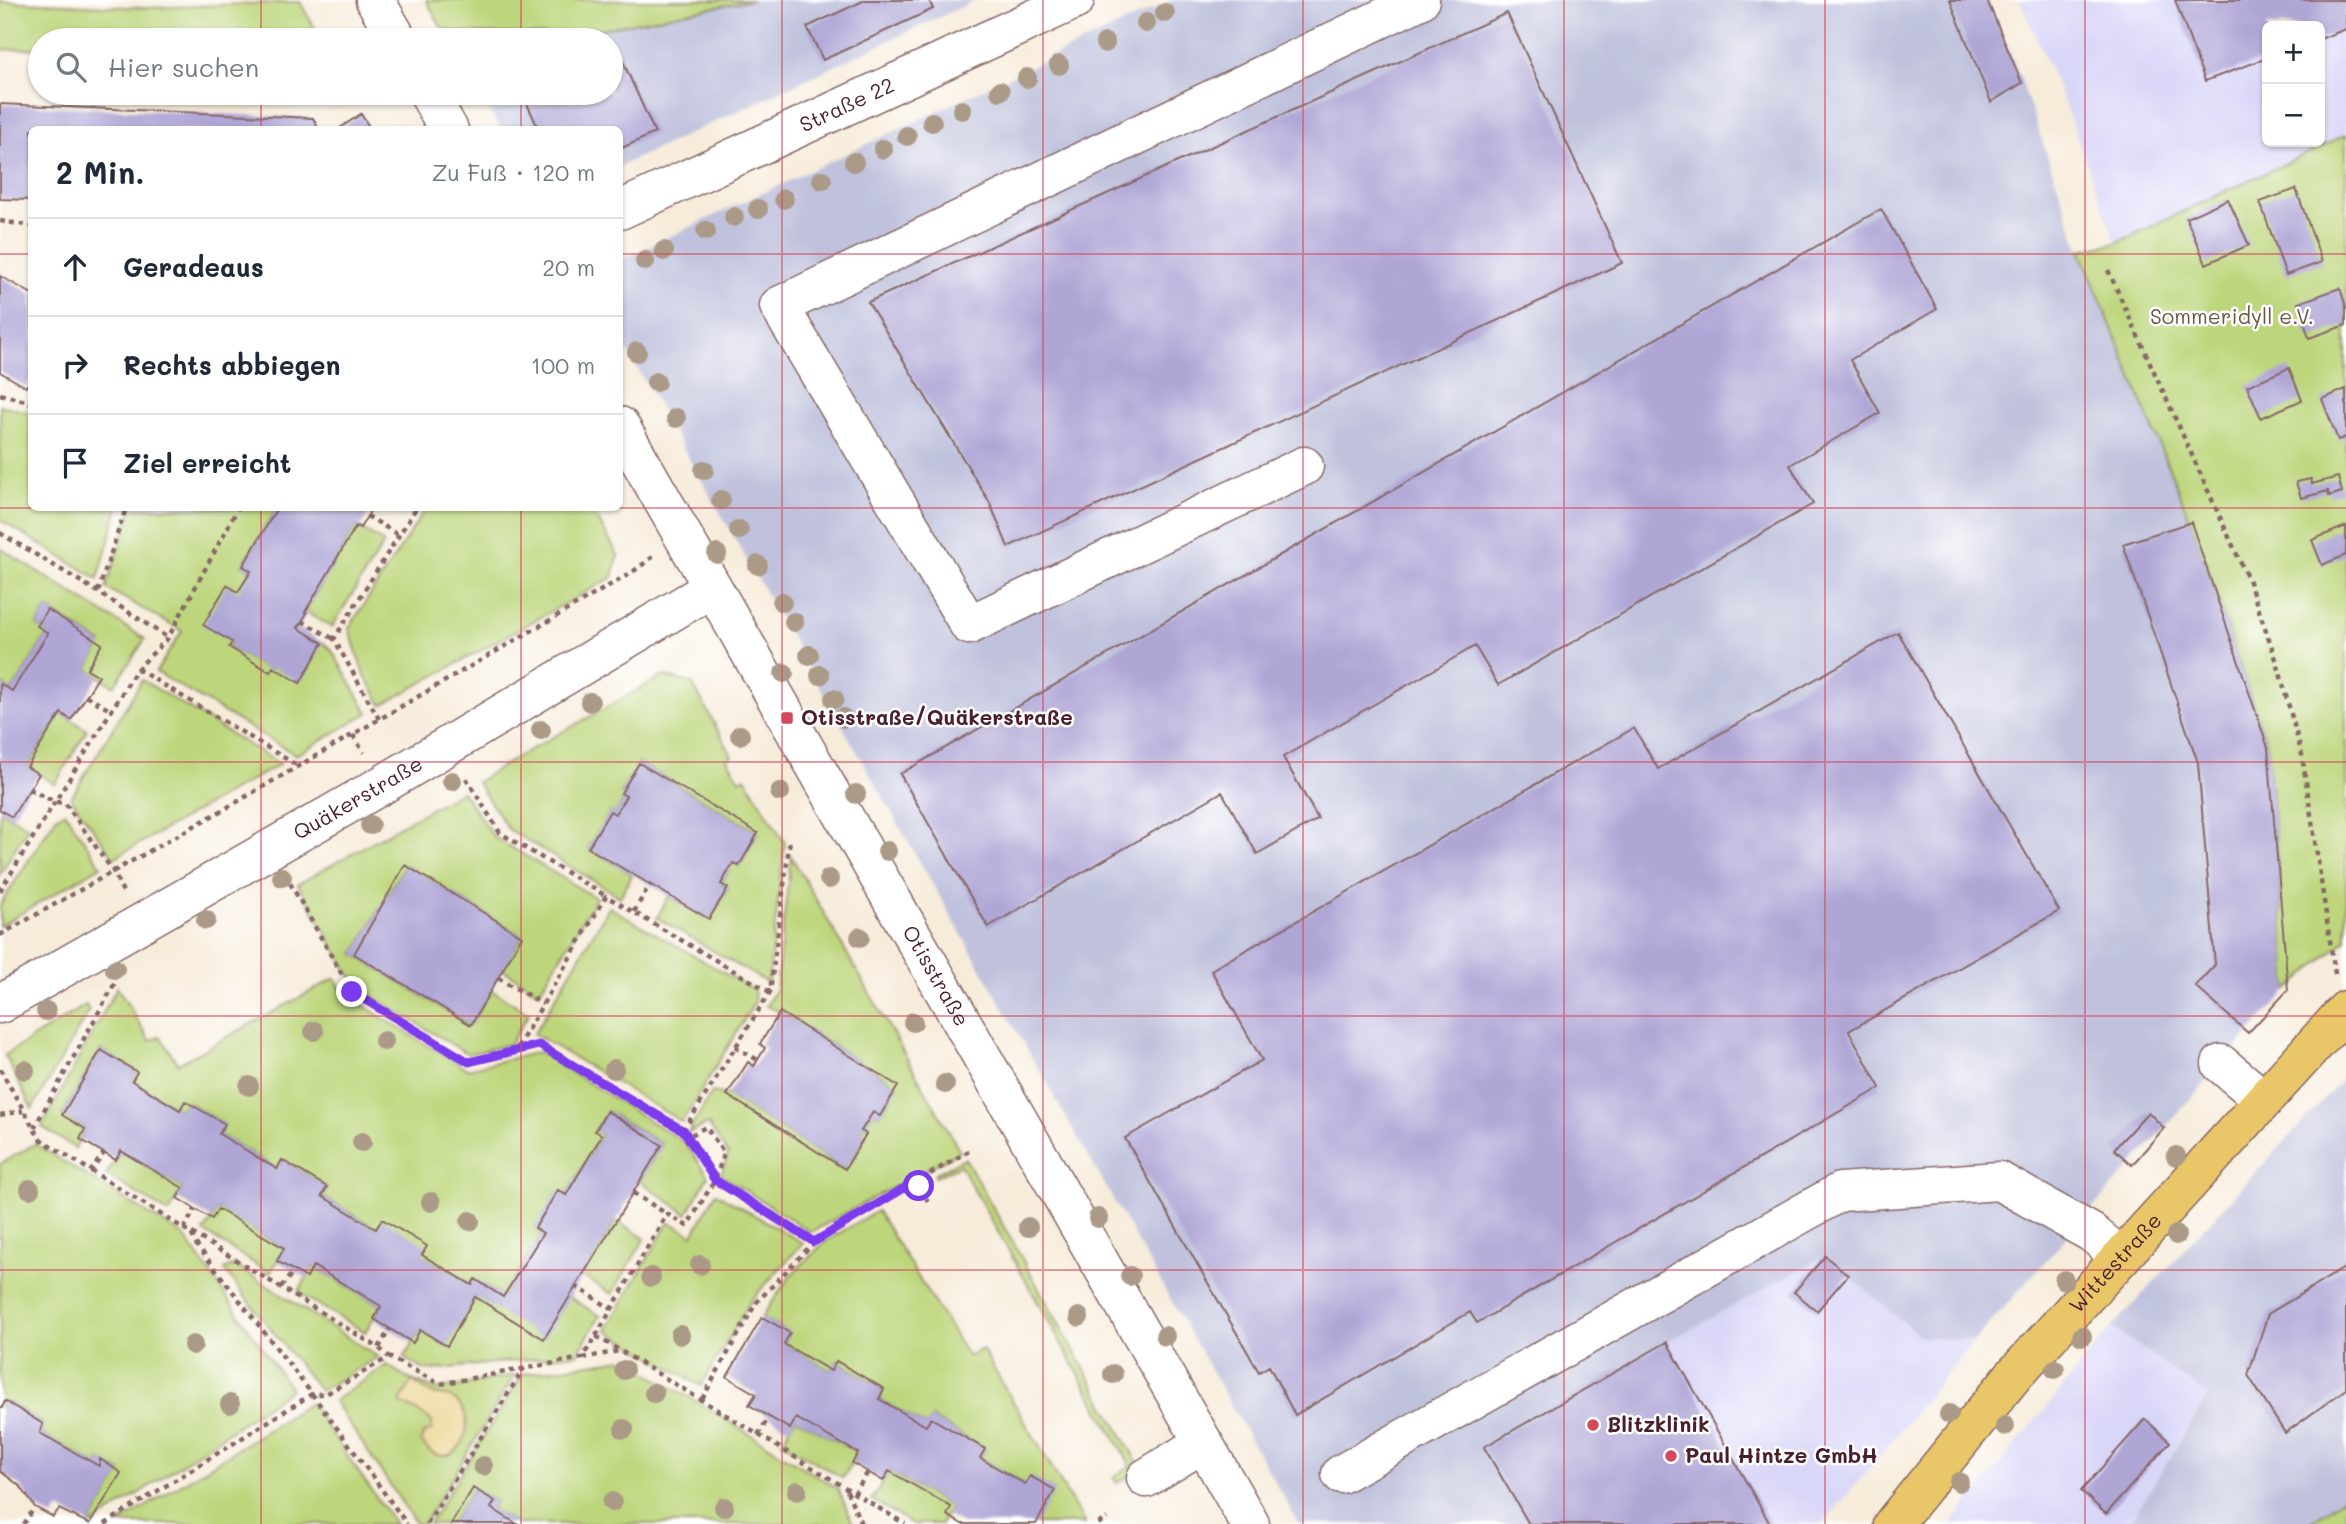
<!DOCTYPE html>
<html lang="de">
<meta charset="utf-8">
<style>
:root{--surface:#fff;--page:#f6f6f7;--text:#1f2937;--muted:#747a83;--line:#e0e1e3}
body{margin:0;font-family:Mali,sans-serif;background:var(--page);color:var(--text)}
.controls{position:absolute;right:21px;top:21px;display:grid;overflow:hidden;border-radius:10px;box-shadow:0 2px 5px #0004}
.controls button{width:63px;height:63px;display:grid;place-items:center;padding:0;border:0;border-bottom:2px solid var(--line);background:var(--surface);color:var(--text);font:35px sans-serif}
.stop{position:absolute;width:21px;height:21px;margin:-16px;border:5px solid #7c3aed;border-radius:50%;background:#fff}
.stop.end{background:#7c3aed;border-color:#fff;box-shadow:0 2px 7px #0008}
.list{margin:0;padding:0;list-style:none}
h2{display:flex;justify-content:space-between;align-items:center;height:91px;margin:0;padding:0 28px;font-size:30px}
h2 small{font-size:23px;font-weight:400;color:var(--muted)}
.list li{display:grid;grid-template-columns:46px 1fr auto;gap:21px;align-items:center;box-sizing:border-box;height:98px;padding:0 28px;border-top:2px solid var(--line)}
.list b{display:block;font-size:26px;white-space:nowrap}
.list em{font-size:23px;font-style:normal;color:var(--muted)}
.icon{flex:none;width:38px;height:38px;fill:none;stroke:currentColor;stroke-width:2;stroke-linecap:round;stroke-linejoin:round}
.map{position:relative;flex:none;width:2346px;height:1524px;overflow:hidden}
.search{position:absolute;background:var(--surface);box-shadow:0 2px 5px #0004;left:28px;top:28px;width:595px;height:77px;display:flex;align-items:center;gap:18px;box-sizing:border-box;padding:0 24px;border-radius:38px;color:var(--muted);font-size:26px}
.panel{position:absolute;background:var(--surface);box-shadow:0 2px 5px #0004;left:28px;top:126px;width:595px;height:385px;border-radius:10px}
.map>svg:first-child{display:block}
</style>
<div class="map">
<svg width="2346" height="1524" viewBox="0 0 2346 1524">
<rect width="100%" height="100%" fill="#fff"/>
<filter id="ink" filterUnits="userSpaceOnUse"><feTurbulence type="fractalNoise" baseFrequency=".0143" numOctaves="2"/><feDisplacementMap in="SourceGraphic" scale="14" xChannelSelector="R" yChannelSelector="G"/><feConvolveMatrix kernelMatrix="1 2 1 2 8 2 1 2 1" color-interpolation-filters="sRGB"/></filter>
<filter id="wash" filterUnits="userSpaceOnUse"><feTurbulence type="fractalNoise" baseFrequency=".00686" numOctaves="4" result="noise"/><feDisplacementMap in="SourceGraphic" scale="28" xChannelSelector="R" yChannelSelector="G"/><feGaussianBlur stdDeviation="1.57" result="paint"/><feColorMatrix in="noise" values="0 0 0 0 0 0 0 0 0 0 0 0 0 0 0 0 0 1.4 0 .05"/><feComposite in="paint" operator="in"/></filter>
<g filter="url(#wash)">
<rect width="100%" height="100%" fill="#f7ecda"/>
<path fill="#d9d7f8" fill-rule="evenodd" d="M2020,0H2346V135L2116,243L2065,105ZM2267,26H2320V142H2267Z
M1825,1256L1921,1337L1974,1341L1823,1524H1770L1667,1342Z
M2112,1327L2208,1394L2129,1524H1951Z"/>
<path fill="#c0c2dd" d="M753,0H976L620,166V130L500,129L479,93H611V40H449L443,30L472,33L570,35Z
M1173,0H1987L2022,83L2080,250L2191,522L2268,748L2288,990L1974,1341L1921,1337L1825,1256L1667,1342L1770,1524H1299L620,338V260Z
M2346,1076V1524H2129L2208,1395L2112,1327Z"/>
<path fill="#bdd67b" stroke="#847a53" stroke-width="2" d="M426,0H753L570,35L472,33L443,30Z
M0,1L147,8L300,2L321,39L40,40V48L0,50Z
M2346,135V939L2288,990L2268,748L2191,522L2080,250L2116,243Z
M0,405L31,413L32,508H118L98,579L0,520Z
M132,508H277L243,565L251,571L229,647L270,671L273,667L323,643L331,649L368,713L296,755L156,672L182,631L106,588Z
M426,508H591L618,555L613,577L382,705L363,672L349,628Z
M356,526L384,543L332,627L305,612Z
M0,548L145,639L114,686L87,669L102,643L47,609L37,626L48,633L12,691L1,684L0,686Z
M663,676L692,683L732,756L727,759L740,780L745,777L785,843L768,983L657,918L669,896L710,919L728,888L721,884L733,863L739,866L758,832L639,763L621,793L626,796L615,814L610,812L588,848L632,874L620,897L508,829L477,782L517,757Z
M142,680L280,764L114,858L71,798Z
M61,713L87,730L55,784L27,767Z
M462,791L494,837L596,898L539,992L502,969L522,936L405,865L354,954L470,1025L491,990L529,1013L510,1044L468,1054L357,987L298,884Z
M1,811L28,827L0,874V812Z
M65,812L101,866L0,926V905L57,816Z
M791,856L960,1151L811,1232L721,1175L728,1154L708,1124L688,1133L712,1092L727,1095L845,1169L866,1135L861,1131L873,1112L880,1115L898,1086L780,1012L766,1006L776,989Z
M609,907L754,990L755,1002L682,1122L534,1034Z
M335,978L344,994L467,1069L539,1052L685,1143L708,1176L687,1214L640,1181L662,1144L607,1111L595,1130L602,1135L566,1195L535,1228L543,1233L503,1297L475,1280L472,1285L322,1196L327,1187L282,1160L277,1169L219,1134L224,1124L186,1101L180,1110L132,1081L137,1072L101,1050L62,1115L85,1129L75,1148L42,1127L117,987L150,1041L160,1036L178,1064Z
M86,1005L89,1011L32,1109L5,1055Z
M35,1144L184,1236L291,1389L94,1524H90L121,1472L100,1460L99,1466L40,1433L43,1423L6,1401L2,1408L0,1407V1164Z
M121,1151L183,1188L169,1213L106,1175Z
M965,1158L1141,1469L1117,1483L1113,1477L1131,1466L960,1165L935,1177L934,1174Z
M716,1193L803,1243L752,1299L701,1386L606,1330L669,1222L693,1235Z
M218,1209L284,1248L270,1273L204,1232Z
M877,1211L968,1357L982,1349L1085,1524H1036L1026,1485L980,1458L985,1449L932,1418L926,1426L879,1399L884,1389L837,1361L831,1371L784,1344L789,1333L762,1317L791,1275L826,1241Z
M616,1221L645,1238L612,1294L582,1276Z
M235,1265L378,1357L320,1391L224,1270Z
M313,1266L381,1306L365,1332L298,1293Z
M475,1297H569L600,1316L577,1354L431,1370L423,1369L404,1358L420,1330L447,1345Z
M623,1359L708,1408L838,1489L853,1524H517L491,1508L495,1501L473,1488L451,1524H429L523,1374Z
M387,1365L409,1379L438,1390L515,1375L424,1524H416L334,1401Z
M310,1403L395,1524H118Z
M796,1418L858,1453L843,1478L782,1442Z
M889,1471L951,1507L941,1524H912L872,1500Z
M2346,1496V1524H2309Z"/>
<path fill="#eeda9e" stroke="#9c7c64" stroke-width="2" d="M412,1381C420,1386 428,1392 436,1395C442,1396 447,1395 452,1398C488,1421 450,1485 421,1441L423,1434L432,1430V1422L427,1417L400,1402Z"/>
<g id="blocks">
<path fill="#afa6d6" d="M865,0H929L933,9L823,60L807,27Z
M1950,0H1987L2022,83L1991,102Z
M2175,0H2346V29L2320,39V26H2267V58L2205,81Z
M1507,13L1622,263L1008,547L990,503L868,302Z
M619,53L655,133L620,149V130H539L524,97L533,93H611V57Z
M0,104L313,118L319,130H32V200L0,199Z
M361,114L371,130H337Z
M2296,189L2322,262L2286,275L2260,202Z
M2228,199L2249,245L2206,264L2186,218Z
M1881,209L1937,309L1850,360L1880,413L1790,465L1813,504L1498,685L1475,646L1283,757L1318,819L1257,854L1222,792L988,927L900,774Z
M0,276L32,294V377L26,387L0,372Z
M2340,288L2346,307V325L2309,338L2298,303Z
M2289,368L2302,400L2261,418L2247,386Z
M2346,389V437L2338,440L2322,399Z
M2338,477L2342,492L2329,496L2328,491L2301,498L2296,482L2311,479L2312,484Z
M277,508L290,509L372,508L360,528L356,526L305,612L307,613L298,628L323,643L300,683L273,667L270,672L229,647L232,642L203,625L227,585L238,592L251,571L243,566Z
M2191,522L2268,748L2288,990L2248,1033L2195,986L2215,965L2198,763L2123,544Z
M2346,526V555L2322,565L2312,540Z
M47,609L102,644L87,669L99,676L71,720L61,713L27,767L39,774L12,817L0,810V686L1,684L12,691L48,633L37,626Z
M1898,632L2059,911L1849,1031L1880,1088L1477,1323L1470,1312L1295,1415L1269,1366L1259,1372L1125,1138L1262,1060L1211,970L1634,728L1658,769Z
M639,763L758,833L739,866L733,863L721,884L728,888L709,919L588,848L610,811L615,814L626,796L621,793Z
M405,865L522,936L471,1025L354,954Z
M780,1012L898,1086L880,1116L873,1112L861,1131L866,1134L845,1169L727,1095L748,1062L754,1066L765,1048L760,1044Z
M101,1050L137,1072L132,1081L180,1110L185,1101L225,1124L219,1134L277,1169L282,1160L327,1187L322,1196L376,1229L382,1219L427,1246L422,1255L472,1285L475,1279L503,1297L543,1233L535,1228L558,1190L566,1195L602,1135L595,1131L607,1111L662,1145L544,1339L475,1297L447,1346L420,1330L413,1343L374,1319L381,1306L313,1266L307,1278L277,1261L284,1248L218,1209L212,1219L195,1209L177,1198L183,1188L121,1151L116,1160L80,1139L85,1129L62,1115Z
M2148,1112L2164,1128L2132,1165L2114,1149Z
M1825,1256L1848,1275L1817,1311L1794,1292Z
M2346,1267V1389L2285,1433L2248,1375L2268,1314Z
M762,1317L790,1333L784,1344L831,1371L836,1361L884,1389L879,1399L926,1426L931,1418L985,1449L980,1458L1025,1484L1030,1476L1055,1490L1036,1524H962L947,1515L951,1507L889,1471L883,1481L868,1472L852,1463L858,1453L796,1418L790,1429L749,1405L756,1394L727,1377Z
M1667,1342L1770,1524H1529L1484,1447Z
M5,1401L43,1424L40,1433L99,1466L100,1459L121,1473L90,1524L59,1509L53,1517L35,1507L20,1486L0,1471V1407L2,1408Z
M2145,1419L2170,1442L2106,1514L2081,1491Z
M473,1488L495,1501L491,1508L517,1524H451Z"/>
</g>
</g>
<g filter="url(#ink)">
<use href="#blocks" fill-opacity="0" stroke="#876768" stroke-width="2"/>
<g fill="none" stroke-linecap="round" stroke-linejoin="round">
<defs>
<g id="minor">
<path d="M375,0L398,40"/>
<path d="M428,93L449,130"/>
<path id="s1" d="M620,210L1075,0"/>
<path id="s2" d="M620,426L1250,1524"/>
<path d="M1304,466L969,625L779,306L1420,0"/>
<path id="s3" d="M0,1004L382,785L712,588"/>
<path d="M2221,1064L2264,1100"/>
<path d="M1341,1474L1840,1192L1999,1181L2092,1233L2121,1257"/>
<path d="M1146,1478L1203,1443"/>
</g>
<g id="major">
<path id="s4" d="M1893,1524L2013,1376L2346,1010"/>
</g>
</defs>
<use href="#minor" stroke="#876768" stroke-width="41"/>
<use href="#major" stroke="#876768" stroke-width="41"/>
<path stroke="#876768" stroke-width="4.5" stroke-dasharray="5 5" stroke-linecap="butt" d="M0,221L32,226
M2108,270L2248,579L2277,662L2302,755L2335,974
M0,394L32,403
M367,516L399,535
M0,533L98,592L168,638
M98,592L126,508
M302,621L334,639
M137,669L298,766
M86,696L110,710
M379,719L334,639L416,508
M353,735L364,753
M466,778L500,833L606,896
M29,789L55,802L65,803L113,871L123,892
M290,883L352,992L469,1062L516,1050
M0,891L137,669L168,638L238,508
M634,912L650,884
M0,935L228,807L631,573L653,557
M498,978L543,1004
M770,992L606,896L516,1050L539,1045L683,1131L770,992L790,839
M735,1047L758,1060
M0,1069L40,1139L191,1233L196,1244L312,1394L407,1524
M0,1115L23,1111
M34,1128L115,983
M683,1131L715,1180L814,1242L969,1151
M90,1172L104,1153
M916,1181L928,1201
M633,1193L667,1214
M184,1229L195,1209
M192,1233L379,1348L389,1357
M575,1286L612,1309
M281,1287L294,1271
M596,1336L667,1214L687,1226L715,1180L724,1153L706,1127L687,1137
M379,1348L390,1328
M583,1358L619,1351
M702,1399L756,1303L814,1242
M758,1435L769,1417
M847,1491L861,1524
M854,1494L868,1472
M23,1524L35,1507
M105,1524L312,1394H326L389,1357L440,1384L582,1358L596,1336L905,1524
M427,1524L524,1368
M1098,1524L1107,1518"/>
<use href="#minor" stroke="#fff" stroke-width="38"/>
<use href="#major" stroke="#e9c769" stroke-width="38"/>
</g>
<g fill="#ab9a87">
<circle cx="1165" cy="13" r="10"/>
<circle cx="1146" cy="23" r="10"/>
<circle cx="1105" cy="43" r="10"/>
<circle cx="1059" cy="65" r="10"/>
<circle cx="1027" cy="78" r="10"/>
<circle cx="1000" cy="91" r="10"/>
<circle cx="962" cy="110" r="10"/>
<circle cx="932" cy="122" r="10"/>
<circle cx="907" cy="136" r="10"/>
<circle cx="883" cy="149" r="10"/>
<circle cx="854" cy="162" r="10"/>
<circle cx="822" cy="180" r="10"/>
<circle cx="784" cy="199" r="10"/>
<circle cx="758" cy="209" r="10"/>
<circle cx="734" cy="217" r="10"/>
<circle cx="706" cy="231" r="10"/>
<circle cx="664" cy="251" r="10"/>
<circle cx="645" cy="261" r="10"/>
<circle cx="637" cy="352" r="10"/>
<circle cx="656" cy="382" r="10"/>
<circle cx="676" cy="418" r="10"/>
<circle cx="704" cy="470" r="10"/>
<circle cx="721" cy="500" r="10"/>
<circle cx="739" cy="530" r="10"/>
<circle cx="717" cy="554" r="10"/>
<circle cx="758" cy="565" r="10"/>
<circle cx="782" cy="602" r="10"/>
<circle cx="794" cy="622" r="10"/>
<circle cx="809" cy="655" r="10"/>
<circle cx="784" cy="673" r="10"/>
<circle cx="820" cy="675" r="10"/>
<circle cx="834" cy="699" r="10"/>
<circle cx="590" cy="702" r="10"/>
<circle cx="843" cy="718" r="10"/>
<circle cx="541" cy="730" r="10"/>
<circle cx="740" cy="735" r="10"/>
<circle cx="452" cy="781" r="10"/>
<circle cx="780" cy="792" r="10"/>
<circle cx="856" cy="794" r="10"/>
<circle cx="370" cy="825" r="10"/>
<circle cx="887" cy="851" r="10"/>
<circle cx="282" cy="877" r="10"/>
<circle cx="829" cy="879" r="10"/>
<circle cx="206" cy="920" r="10"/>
<circle cx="860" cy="937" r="10"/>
<circle cx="115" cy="969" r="10"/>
<circle cx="46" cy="1011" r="10"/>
<circle cx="913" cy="1022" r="10"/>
<circle cx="314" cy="1031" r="10"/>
<circle cx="384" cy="1041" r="10"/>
<circle cx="614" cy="1069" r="10"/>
<circle cx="25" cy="1070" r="10"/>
<circle cx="945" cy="1084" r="10"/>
<circle cx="249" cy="1086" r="10"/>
<circle cx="362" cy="1142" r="10"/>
<circle cx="2176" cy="1156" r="10"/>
<circle cx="30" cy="1189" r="10"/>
<circle cx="431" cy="1202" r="10"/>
<circle cx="1098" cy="1218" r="10"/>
<circle cx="470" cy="1221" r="10"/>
<circle cx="1028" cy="1227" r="10"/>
<circle cx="2176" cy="1235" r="10"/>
<circle cx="700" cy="1265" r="10"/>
<circle cx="1130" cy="1276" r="10"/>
<circle cx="651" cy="1277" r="10"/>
<circle cx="2064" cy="1280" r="10"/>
<circle cx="1079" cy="1317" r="10"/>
<circle cx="680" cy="1335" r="10"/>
<circle cx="1165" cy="1336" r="10"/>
<circle cx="2082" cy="1336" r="10"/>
<circle cx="193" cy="1345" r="10"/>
<circle cx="2055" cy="1369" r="10"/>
<circle cx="624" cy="1370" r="10"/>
<circle cx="1113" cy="1374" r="10"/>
<circle cx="654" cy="1393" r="10"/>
<circle cx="230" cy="1404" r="10"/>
<circle cx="1949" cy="1414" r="10"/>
<circle cx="2005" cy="1426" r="10"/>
<circle cx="624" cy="1429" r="10"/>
<circle cx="483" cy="1466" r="10"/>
<circle cx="1959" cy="1482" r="10"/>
<circle cx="797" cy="1491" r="10"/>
<circle cx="612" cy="1502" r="10"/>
<circle cx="724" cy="1507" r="10"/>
</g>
</g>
<g fill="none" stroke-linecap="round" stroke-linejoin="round" filter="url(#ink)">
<path stroke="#7c3aed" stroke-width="9" d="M352,992L469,1062L539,1045L684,1131L715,1180L814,1242L916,1181L919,1186"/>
</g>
<path fill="none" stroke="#d1495b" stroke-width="2" stroke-opacity="0.55" d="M261,0V40M521,0V40M782,0V1524M1043,0V1524M1303,0V1524M1564,0V1524M1825,0V1524M2085,0V1524M261,93V130M521,93V130M0,254H32M620,254H2346M0,508H2346M261,508V1524M521,508V1524M0,762H2346M0,1016H2346M0,1270H2346"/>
<g fill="#d1495b" stroke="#fff" stroke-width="2.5">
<rect x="780" y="711" width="14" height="14" rx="3.5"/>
<circle cx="1593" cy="1425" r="7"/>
<circle cx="1671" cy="1456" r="7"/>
</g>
<g text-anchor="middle" stroke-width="5" stroke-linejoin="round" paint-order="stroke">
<g font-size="21" fill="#4a1f2b" stroke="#fff">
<text dy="7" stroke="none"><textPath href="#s1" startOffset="250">Straße 22</textPath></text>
<text dy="7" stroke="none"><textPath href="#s3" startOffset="413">Quäkerstraße</textPath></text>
<text dy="7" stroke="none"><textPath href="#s2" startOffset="634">Otisstraße</textPath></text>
<text dy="7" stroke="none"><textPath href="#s4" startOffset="343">Wittestraße</textPath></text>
</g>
<g font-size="21" fill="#6c5643" stroke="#fff">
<text x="2232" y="324">Sommeridyll e.V.</text>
</g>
<g font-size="21" font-weight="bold" fill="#4a1f2b" stroke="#fff" text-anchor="start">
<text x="801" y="725">Otisstraße/Quäkerstraße</text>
<text x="1607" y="1432">Blitzklinik</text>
<text x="1685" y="1463">Paul Hintze GmbH</text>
</g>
</g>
</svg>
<div class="controls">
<button>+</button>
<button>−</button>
</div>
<div class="stop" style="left:919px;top:1186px"></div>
<div class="stop end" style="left:352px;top:992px"></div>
<div class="search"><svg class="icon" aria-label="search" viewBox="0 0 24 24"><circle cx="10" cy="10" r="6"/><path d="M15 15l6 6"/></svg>Hier suchen</div>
<section class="panel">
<h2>2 Min.<small>Zu Fuß · 120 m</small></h2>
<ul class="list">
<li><svg class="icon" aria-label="ahead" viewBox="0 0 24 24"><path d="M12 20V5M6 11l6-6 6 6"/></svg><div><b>Geradeaus</b></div><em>20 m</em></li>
<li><svg class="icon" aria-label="right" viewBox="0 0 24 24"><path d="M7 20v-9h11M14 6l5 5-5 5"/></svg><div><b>Rechts abbiegen</b></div><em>100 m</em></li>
<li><svg class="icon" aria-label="arrive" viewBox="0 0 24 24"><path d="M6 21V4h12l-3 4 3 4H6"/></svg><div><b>Ziel erreicht</b></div></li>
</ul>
</section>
</div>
